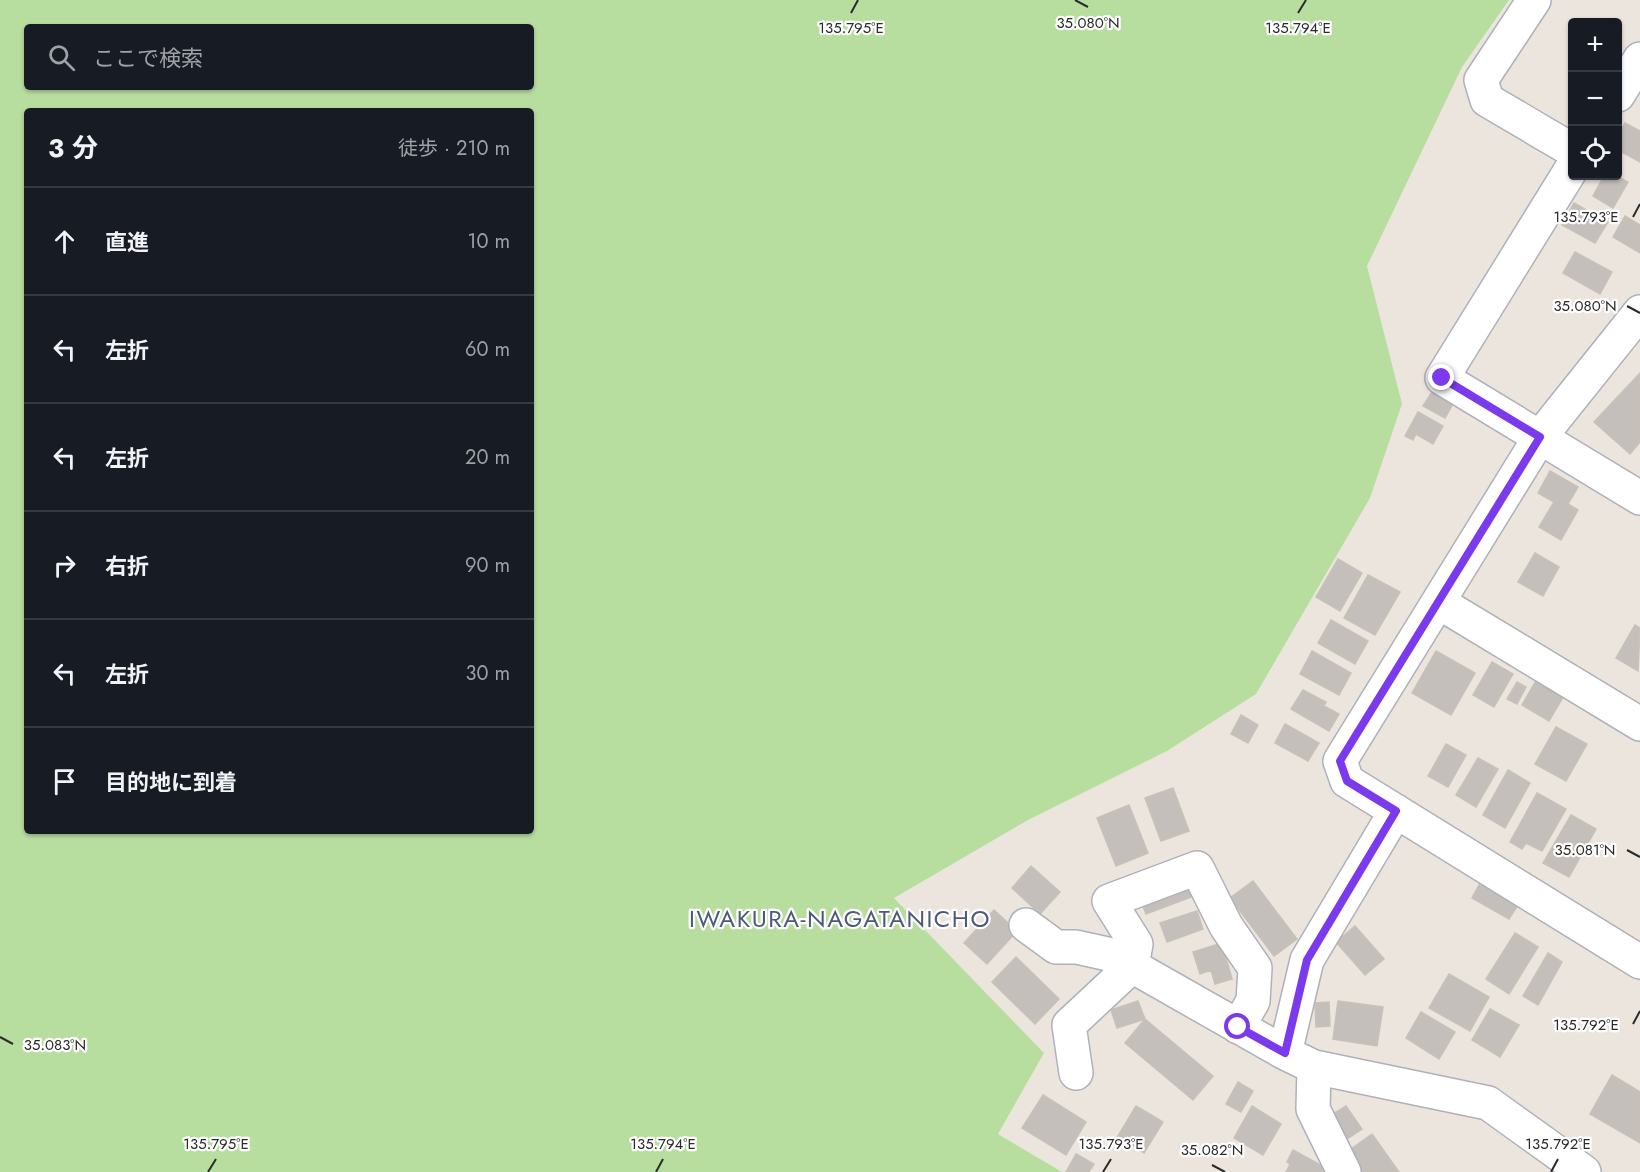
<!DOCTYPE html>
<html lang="ja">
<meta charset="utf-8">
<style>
:root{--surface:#171b24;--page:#242831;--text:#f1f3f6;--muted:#9ea1a6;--line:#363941}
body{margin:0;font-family:Jost,"Noto Sans JP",sans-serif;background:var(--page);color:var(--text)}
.controls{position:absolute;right:18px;top:18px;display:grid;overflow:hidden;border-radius:6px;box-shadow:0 2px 4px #0004}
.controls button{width:54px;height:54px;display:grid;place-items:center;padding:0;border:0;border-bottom:2px solid var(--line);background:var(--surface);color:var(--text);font:30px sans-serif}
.stop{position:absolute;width:18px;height:18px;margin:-14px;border:4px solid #7c3aed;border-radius:50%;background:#fff}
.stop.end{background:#7c3aed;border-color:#fff;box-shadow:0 2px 6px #0008}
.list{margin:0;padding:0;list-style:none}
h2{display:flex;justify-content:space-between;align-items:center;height:78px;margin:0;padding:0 24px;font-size:26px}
h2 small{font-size:20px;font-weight:400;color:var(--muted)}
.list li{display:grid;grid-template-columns:39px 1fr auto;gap:18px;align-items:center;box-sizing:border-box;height:108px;padding:0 24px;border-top:2px solid var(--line)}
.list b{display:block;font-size:22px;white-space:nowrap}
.list em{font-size:20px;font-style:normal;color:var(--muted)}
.icon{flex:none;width:33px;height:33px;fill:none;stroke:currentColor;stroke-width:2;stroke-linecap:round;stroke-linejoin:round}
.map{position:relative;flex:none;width:1640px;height:1172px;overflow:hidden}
.search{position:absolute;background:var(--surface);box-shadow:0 2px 4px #0004;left:24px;top:24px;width:510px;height:66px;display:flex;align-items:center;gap:15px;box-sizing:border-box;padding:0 21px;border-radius:6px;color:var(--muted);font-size:22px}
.panel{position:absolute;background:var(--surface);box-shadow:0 2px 4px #0004;left:24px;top:108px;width:510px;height:726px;border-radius:6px}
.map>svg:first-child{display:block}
</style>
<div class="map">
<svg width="1640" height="1172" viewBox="0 0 1640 1172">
<rect width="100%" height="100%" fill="#ece5de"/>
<path fill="#b8de9f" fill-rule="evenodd" d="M0,0H1509L1462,67L1367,266L1402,404L1370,498L1256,694L1167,751L1028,820L894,898L1044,1053L998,1134L1062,1172H0ZM27,27H531V87H27ZM27,111H531V831H27Z"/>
<path fill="#c4bfbb" stroke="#c7c1b8" stroke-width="1.5" d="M1625,123L1640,131V162L1618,150V136Z
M1604,176H1617L1628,182L1613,208L1593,196Z
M1574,203L1608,222L1595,243L1562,225Z
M1625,216L1640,225V253L1613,237Z
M1575,252L1612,272L1600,294L1563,273Z
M1640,373V442L1630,454L1594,422Z
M1432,392L1453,404L1445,418L1423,406Z
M1418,412L1443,426L1433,444L1416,434L1413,440L1405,436Z
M1550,471L1578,487L1568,504L1578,510L1561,540L1539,527L1554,502L1538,493Z
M1535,553L1559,567L1543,596L1518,582Z
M1338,559L1362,573L1340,611L1316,597Z
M1368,575L1400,592L1375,635L1344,618Z
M1331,620L1368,641L1355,664L1318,643Z
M1635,625L1640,628L1638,671L1616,658Z
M1312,651L1351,673L1339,695L1300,674Z
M1436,651L1475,673L1451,715L1412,693Z
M1492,662L1513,674L1494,707L1473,695Z
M1537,679L1565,694L1549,721L1522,705Z
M1517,682L1526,687L1517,704L1507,699Z
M1303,690L1326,702L1324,706L1339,714L1329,731L1291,709Z
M1241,715L1258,725L1248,743L1231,734Z
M1285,724L1319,743L1308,761L1275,743Z
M1556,727L1587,744L1566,781L1535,764Z
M1446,744L1466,755L1448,787L1428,776Z
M1478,758L1498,769L1476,807L1456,795Z
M1508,770L1530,783L1505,828L1483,815Z
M1173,788L1189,831L1161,841L1145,798Z
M1537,793L1566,809L1542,851L1526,843L1522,849L1510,842Z
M1129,805L1148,853L1116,866L1097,818Z
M1571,815L1596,829L1569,877L1543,863Z
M1031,866L1060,892L1040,914L1012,888Z
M1183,875L1191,897L1146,914L1138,892Z
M1253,881L1297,939L1274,956L1230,898Z
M1480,883L1518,905L1509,919L1472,898Z
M994,910L1017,931L987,964L964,943Z
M1197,911L1203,929L1167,942L1160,923Z
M1355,926L1384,959L1365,975L1336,942Z
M1515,933L1538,947L1509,994L1486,979Z
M1222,943L1232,979L1215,984L1211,970L1200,974L1193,952Z
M1548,953L1562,962L1538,1005L1523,996Z
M1016,957L1059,999L1035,1024L992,982Z
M1449,974L1489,997L1470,1031L1429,1008Z
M1138,1001L1145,1019L1117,1028L1111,1010Z
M1338,1001L1383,1007L1377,1046L1333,1039Z
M1329,1002L1330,1026L1316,1027L1315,1003Z
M1490,1009L1519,1025L1500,1057L1472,1040Z
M1421,1012L1455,1032L1439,1059L1406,1038Z
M1145,1019L1213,1076L1193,1100L1125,1043Z
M1612,1075L1640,1092V1143L1590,1114Z
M1238,1082L1253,1091L1241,1112L1226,1104Z
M1043,1095L1086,1122L1066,1155L1022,1128Z
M1136,1106L1163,1122L1144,1153L1118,1136Z
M1252,1106L1281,1124L1263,1155L1234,1138Z
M1346,1106L1362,1129L1344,1141L1328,1117Z
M1372,1134L1399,1172H1361L1347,1152Z
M1293,1150L1326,1168L1324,1172H1286L1290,1164L1287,1162Z
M1076,1154L1094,1164L1089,1172H1066Z"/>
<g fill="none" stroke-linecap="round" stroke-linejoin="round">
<defs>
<path id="minor" d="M1534,0L1481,80L1487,100L1572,150
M1618,95L1640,59
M1572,168L1442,378L1640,498
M1640,312L1540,437L1340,761L1347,781L1640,962
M1440,603L1640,724
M1396,811L1307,960L1285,1053L1314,1067L1488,1103L1584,1172
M1026,925L1056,947H1076L1108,954L1132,966L1136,944L1109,901L1197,868L1226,926L1255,968L1253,1001L1238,1027
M1314,1067L1313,1109L1344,1172
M1076,1073L1069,1025L1132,966L1285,1053"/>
</defs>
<use href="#minor" stroke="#afb1ba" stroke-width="36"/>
<use href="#minor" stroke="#fff" stroke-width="33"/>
</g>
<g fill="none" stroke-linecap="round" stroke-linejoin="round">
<path stroke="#7c3aed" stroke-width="8" d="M1238,1027L1285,1053L1307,960L1396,811L1347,781L1340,761L1540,437L1442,378"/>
</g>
<path fill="none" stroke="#2b2b2b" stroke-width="2" d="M1075,0L1088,7M851,13L858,0M1298,13L1306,0M1633,217L1640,204M1627,306L1640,313M1627,850L1640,857M1633,1024L1640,1011M0,1037L13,1044M1212,1165L1225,1172M208,1172L216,1159M656,1172L663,1159M1103,1172L1111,1159M1551,1172L1558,1159"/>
<g text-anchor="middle" stroke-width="4.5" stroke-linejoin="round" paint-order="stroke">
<g font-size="24" letter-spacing="1.5" fill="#4f5878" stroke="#fff">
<text x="840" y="927">IWAKURA-NAGATANICHO</text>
</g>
</g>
<g font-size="15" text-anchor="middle" fill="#2b2b2b" stroke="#fff" stroke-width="4.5" stroke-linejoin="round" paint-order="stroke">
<text x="1088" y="28">35.080°N</text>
<text x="851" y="33">135.795°E</text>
<text x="1298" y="33">135.794°E</text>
<text x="1586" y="222">135.793°E</text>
<text x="1585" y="311">35.080°N</text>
<text x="1585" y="855">35.081°N</text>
<text x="1586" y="1030">135.792°E</text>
<text x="55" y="1050">35.083°N</text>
<text x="216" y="1149">135.795°E</text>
<text x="663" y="1149">135.794°E</text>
<text x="1111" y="1149">135.793°E</text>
<text x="1558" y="1149">135.792°E</text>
<text x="1212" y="1155">35.082°N</text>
</g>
</svg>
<div class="controls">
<button>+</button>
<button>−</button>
<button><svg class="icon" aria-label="locate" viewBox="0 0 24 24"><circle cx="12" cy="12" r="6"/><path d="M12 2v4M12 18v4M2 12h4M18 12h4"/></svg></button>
</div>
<div class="stop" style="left:1238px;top:1027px"></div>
<div class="stop end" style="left:1442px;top:378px"></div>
<div class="search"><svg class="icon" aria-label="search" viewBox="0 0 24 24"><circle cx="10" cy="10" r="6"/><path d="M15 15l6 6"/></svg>ここで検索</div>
<section class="panel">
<h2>3 分<small>徒歩 · 210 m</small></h2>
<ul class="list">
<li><svg class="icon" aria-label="ahead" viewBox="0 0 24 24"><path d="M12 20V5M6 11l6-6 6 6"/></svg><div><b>直進</b></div><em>10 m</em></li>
<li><svg class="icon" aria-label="left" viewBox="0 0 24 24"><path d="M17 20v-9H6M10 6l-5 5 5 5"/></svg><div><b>左折</b></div><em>60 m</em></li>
<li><svg class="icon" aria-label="left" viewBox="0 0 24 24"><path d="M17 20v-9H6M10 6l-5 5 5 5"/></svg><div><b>左折</b></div><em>20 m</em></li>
<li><svg class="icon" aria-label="right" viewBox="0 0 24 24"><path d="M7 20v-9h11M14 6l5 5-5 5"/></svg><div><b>右折</b></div><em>90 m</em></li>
<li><svg class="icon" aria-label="left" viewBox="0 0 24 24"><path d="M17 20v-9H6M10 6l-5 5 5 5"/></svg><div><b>左折</b></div><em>30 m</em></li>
<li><svg class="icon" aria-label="arrive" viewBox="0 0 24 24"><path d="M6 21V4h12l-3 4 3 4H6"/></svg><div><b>目的地に到着</b></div></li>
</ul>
</section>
</div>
